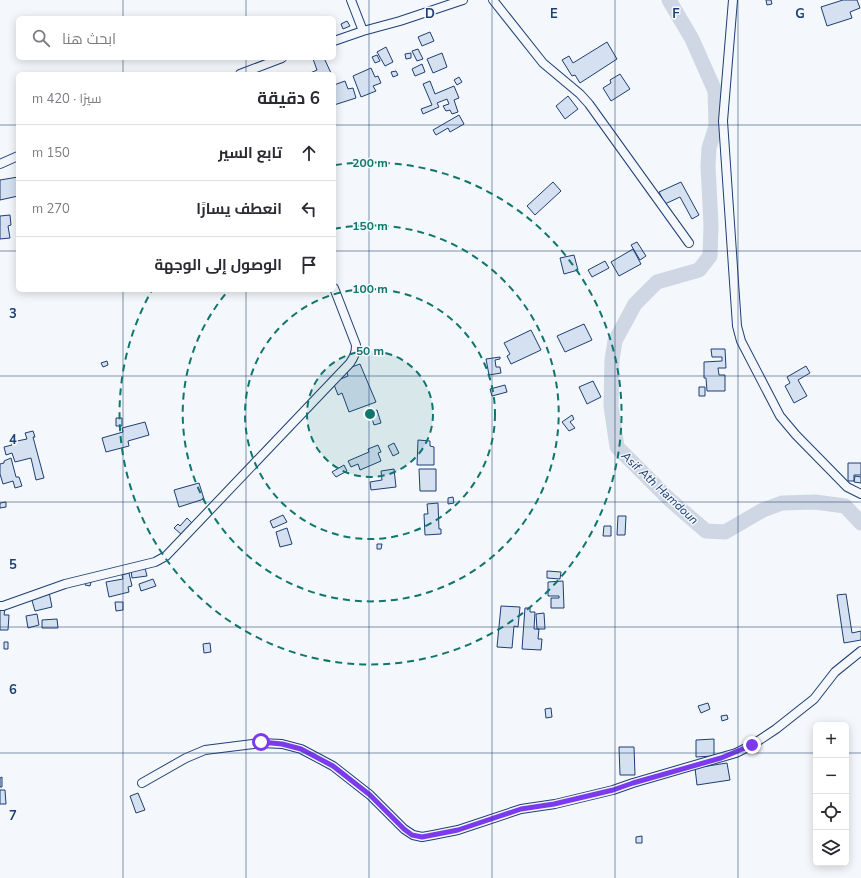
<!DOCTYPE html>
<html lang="ar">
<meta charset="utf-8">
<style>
:root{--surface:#fff;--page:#f2f2f3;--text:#2b2b33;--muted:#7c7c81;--line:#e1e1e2}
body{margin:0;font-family:"Nunito Sans",Cairo,sans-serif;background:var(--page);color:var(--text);direction:rtl}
.controls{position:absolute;right:12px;bottom:12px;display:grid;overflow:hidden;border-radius:6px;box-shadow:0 2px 10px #0003}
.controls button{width:36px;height:36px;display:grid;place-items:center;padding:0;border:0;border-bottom:1px solid var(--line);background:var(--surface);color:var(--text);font:20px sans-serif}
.stop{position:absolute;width:12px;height:12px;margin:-9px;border:3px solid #7c3aed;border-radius:50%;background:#fff}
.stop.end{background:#7c3aed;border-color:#fff;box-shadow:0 1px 4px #0008}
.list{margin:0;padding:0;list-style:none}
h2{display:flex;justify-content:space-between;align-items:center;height:52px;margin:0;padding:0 16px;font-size:17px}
h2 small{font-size:13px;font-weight:400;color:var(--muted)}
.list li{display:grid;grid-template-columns:26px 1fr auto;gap:12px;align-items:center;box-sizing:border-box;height:56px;padding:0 16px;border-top:1px solid var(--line)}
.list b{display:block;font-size:15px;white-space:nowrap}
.list em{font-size:13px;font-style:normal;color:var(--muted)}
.icon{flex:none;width:22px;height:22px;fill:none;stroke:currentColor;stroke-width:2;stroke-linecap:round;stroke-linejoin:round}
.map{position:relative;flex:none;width:861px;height:878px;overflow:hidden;direction:ltr}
.search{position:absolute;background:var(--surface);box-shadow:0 2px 10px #0003;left:16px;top:16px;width:320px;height:44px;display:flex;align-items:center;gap:10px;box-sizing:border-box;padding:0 14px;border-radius:6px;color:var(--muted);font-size:15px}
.panel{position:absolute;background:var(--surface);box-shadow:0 2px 10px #0003;left:16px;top:72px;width:320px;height:220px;border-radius:6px;direction:rtl}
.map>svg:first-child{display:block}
</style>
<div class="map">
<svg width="861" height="878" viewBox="0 0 861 878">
<rect width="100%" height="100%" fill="#f4f7fb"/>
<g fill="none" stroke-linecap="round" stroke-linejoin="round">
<path stroke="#cfd7e4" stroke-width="15" d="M669,0L692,39L715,91L716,126L709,148L708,166L711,225L710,256L699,270L657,282L635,304L615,341L612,360L611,406L617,447L670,500L706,531L725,532L763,510L782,503L815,502L845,506L861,523"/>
</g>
<path fill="#d5e0f0" stroke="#1d3f73" d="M766,0H771L772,4L767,5Z
M843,0H857L860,8L850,12L852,18L827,26L821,7Z
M347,21L350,26L343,29L341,24Z
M430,32L434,41L422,46L418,37Z
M607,42L617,59L580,83L575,75L572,76L562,60L569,56L573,63Z
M386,47L393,62L385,66L377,52Z
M418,49L423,59L417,61L412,51Z
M411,53V58L406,59L405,54Z
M442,53L447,67L433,73L427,59Z
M377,55L380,61L375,63L372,57Z
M314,58H324L331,73L308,74L317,70L313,59Z
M422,64L425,72L415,76L412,69Z
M371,68L375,77L378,76L381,83L373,86L376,91L361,97L353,76Z
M396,71L398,75L393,77L391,72Z
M620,74L630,89L611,101L603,88L611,83L610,80Z
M459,77L462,82L457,85L454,80Z
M345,81L348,89L353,88L356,98L334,105V85Z
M430,81L435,94L454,86L459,98L454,100L458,112L452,114L450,110L446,111L443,106L449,104L447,99L437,103L439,107L423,114L421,109L432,105L423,84Z
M568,96L578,109L565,119L556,106Z
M459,115L464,124L450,132L448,128L436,135L433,130Z
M18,177V196L0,200V180Z
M553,182L561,191L535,215L527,206Z
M681,182L699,215L692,219L680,197L665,204L659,192Z
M10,215L11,225L8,226L10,238L0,239V216Z
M637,242L646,256L640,260L631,245Z
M633,249L641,264L619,276L611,262Z
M574,255L578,270L564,274L560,258Z
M605,261L609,268L592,277L588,270Z
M584,324L592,340L565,352L557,336Z
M531,330L541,350L511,364L507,356L510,354L504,343Z
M711,349H725L726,368H718L719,375H725V391H707L706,378H704V362L722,361V357H712Z
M500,357V359L495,360L496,367H500L501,373L489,375L486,359Z
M107,361L108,365L103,367L101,363Z
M360,364L376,402L349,412L342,393L338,395L333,382L348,376L346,369Z
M806,366L810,373L798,380L807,396L794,403L785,386L790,383L787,377Z
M593,381L601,397L587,404L579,387Z
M505,385L507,392L492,396L490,389Z
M699,387H705V396H699Z
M377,410L381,423L374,425L370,412Z
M572,415L574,419L570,422L575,428L569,431L562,422Z
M116,418H122V426H116Z
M145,422L149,435L128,441L129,446L106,452L102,438L123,432L122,428Z
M33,431L35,437H33L44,478L36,480L31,458L15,462L12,453L6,455L4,447L12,445V442L27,439L25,433Z
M418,440L430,441V446L434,447V465H417Z
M394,443L399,453L393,456L388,446Z
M378,445L381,452L378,453L381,461L360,470L358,464L351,467L348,461L369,452L368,449Z
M11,458L16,477H19L22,486L15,488L13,481L3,484L0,474V464L4,463V461Z
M848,463H861V475H854V481H848Z
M344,465L347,471L336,477L332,472Z
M394,469L396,487L371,490L370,482L382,480L381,471Z
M419,469H436V491H420Z
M855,476L861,477V483L854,482Z
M199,483L204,499L179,507L174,490Z
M453,497L454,503L448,504V498Z
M6,502V507L0,508V503Z
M438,503L439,529H441V534L425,535L424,514H428L427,504Z
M283,515L287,522L273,528L270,521Z
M618,516H626L625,535H617Z
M187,518L192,523L181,534L174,528L178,524L180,526Z
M604,526H611V536H603Z
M287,528L292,544L280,547L276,532Z
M377,544H382L381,549H377Z
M145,568L147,576L132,578L131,570Z
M547,571L561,572L560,579L547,578Z
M129,573L132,586L128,587L129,592L109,597L106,582L123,579L122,575Z
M153,579L156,586L141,591L139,584Z
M87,580L91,582L90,586L85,585Z
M563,581L564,608H551V598H559V596H548V582Z
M49,592L52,607L35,611L31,597Z
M846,594L852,633L861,631V640L844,643L837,595Z
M115,602H123V610L116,611Z
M501,606L520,607L518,627L514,626L512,648L497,647Z
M525,608H530V612H535L534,629H539L538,639H542L541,650L522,649Z
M0,609H5L4,615H9L8,630H0Z
M544,613L545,629H537L536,614Z
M37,614L39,625L28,628L26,616Z
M57,619L58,628H42V620Z
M4,642H8V649H4Z
M210,643L211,652L204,653L203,644Z
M708,703L710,709L701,713L698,706Z
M551,708L552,717L546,718L545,709Z
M727,715L728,719L722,721L721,716Z
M714,739V756L696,757V740Z
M619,747H634L635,775H620Z
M727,763L730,780L697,785L695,768Z
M2,777V787H0V778Z
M0,790H5L6,804H0Z
M138,793L145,810L136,813L130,796Z
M642,836V843H636V837Z"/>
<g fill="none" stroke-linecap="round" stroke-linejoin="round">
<defs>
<path id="minor" d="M351,0L363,31
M493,0L543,63L580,94L589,104L689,243
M733,0L723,121L737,326L741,341L780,416L796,435L847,487L861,494
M334,41L363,31L400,21L463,0
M240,74L282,58
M0,164L18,156
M0,606H3L65,584L155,562L166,556L350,363C354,357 356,353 356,345L334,288
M142,783L186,758L205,750L261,743L282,744L301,749L333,766L370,795L404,829L413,835L422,837L433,835L458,830L521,809L555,804L613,790L633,783L736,753L752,745L776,729L814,699L835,672L861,651"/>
</defs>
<use href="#minor" stroke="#1d3f73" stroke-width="10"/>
<use href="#minor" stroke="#f4f7fb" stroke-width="8"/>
</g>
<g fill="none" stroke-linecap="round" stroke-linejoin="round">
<path stroke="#7c3aed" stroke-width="5" d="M261,742L282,744L301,749L333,766L370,795L404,829L412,835L422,837L458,830L521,809L554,804L613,790L633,783L721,758L752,745"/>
</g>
<path fill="none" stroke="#1d3f73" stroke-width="1" stroke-opacity="0.55" d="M123,0V18M246,0V18M369,0V878M492,0V878M615,0V878M738,0V878M123,58V74M246,58V74M0,125H18M334,125H861M0,251H18M334,251H861M123,290V878M246,290V878M0,376H861M0,502H861M0,627H861M0,753H816M846,753H861"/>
<circle cx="370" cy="414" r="63" fill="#0f766e" fill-opacity=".12"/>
<g fill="none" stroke="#0f766e" stroke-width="2" stroke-dasharray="7 5">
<circle cx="370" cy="414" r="63"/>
<circle cx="370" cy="414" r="125"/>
<path d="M334 229A188 188 0 1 1 228 291"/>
<path d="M335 165A251 251 0 1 1 152 290"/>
</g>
<g text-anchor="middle" stroke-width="3" stroke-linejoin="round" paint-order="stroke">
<g font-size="12" font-style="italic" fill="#1d3f73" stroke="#f4f7fb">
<text transform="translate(660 488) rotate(43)" y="4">Asif Ath Hamdoun</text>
</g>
</g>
<g font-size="13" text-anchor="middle" font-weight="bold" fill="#1d3f73" stroke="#f4f7fb" stroke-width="3" stroke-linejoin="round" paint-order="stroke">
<text x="430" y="18">D</text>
<text x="554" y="18">E</text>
<text x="676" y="18">F</text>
<text x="800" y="18">G</text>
<text x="13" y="318">3</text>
<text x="13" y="444">4</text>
<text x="13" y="569">5</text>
<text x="13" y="694">6</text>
<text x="13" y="820">7</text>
</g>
<circle cx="370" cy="414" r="6" fill="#0f766e" stroke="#f4f7fb" stroke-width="2"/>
<g font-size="12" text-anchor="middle" font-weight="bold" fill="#0f766e" stroke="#f4f7fb" stroke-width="3" stroke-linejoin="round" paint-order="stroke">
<text x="370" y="167">200 m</text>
<text x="370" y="230">150 m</text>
<text x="370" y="293">100 m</text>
<text x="370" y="355">50 m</text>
</g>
</svg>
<div class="controls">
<button>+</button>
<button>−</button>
<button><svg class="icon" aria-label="locate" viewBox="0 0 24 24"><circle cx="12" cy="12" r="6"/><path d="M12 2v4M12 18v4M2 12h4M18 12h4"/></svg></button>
<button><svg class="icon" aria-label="layers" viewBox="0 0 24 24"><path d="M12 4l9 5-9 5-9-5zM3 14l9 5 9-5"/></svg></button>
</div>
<div class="stop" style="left:261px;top:742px"></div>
<div class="stop end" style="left:752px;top:745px"></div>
<div class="search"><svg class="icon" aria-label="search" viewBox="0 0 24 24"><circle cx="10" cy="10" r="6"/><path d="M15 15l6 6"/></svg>ابحث هنا</div>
<section class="panel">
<h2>6 دقيقة<small>سيرًا · 420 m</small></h2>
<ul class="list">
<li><svg class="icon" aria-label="ahead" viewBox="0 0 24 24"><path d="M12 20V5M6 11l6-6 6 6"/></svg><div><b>تابع السير</b></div><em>150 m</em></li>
<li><svg class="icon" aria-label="left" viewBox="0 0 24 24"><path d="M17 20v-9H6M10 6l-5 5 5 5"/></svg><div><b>انعطف يسارًا</b></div><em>270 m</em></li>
<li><svg class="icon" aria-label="arrive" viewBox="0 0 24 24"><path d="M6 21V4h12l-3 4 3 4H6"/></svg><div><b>الوصول إلى الوجهة</b></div></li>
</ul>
</section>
</div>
